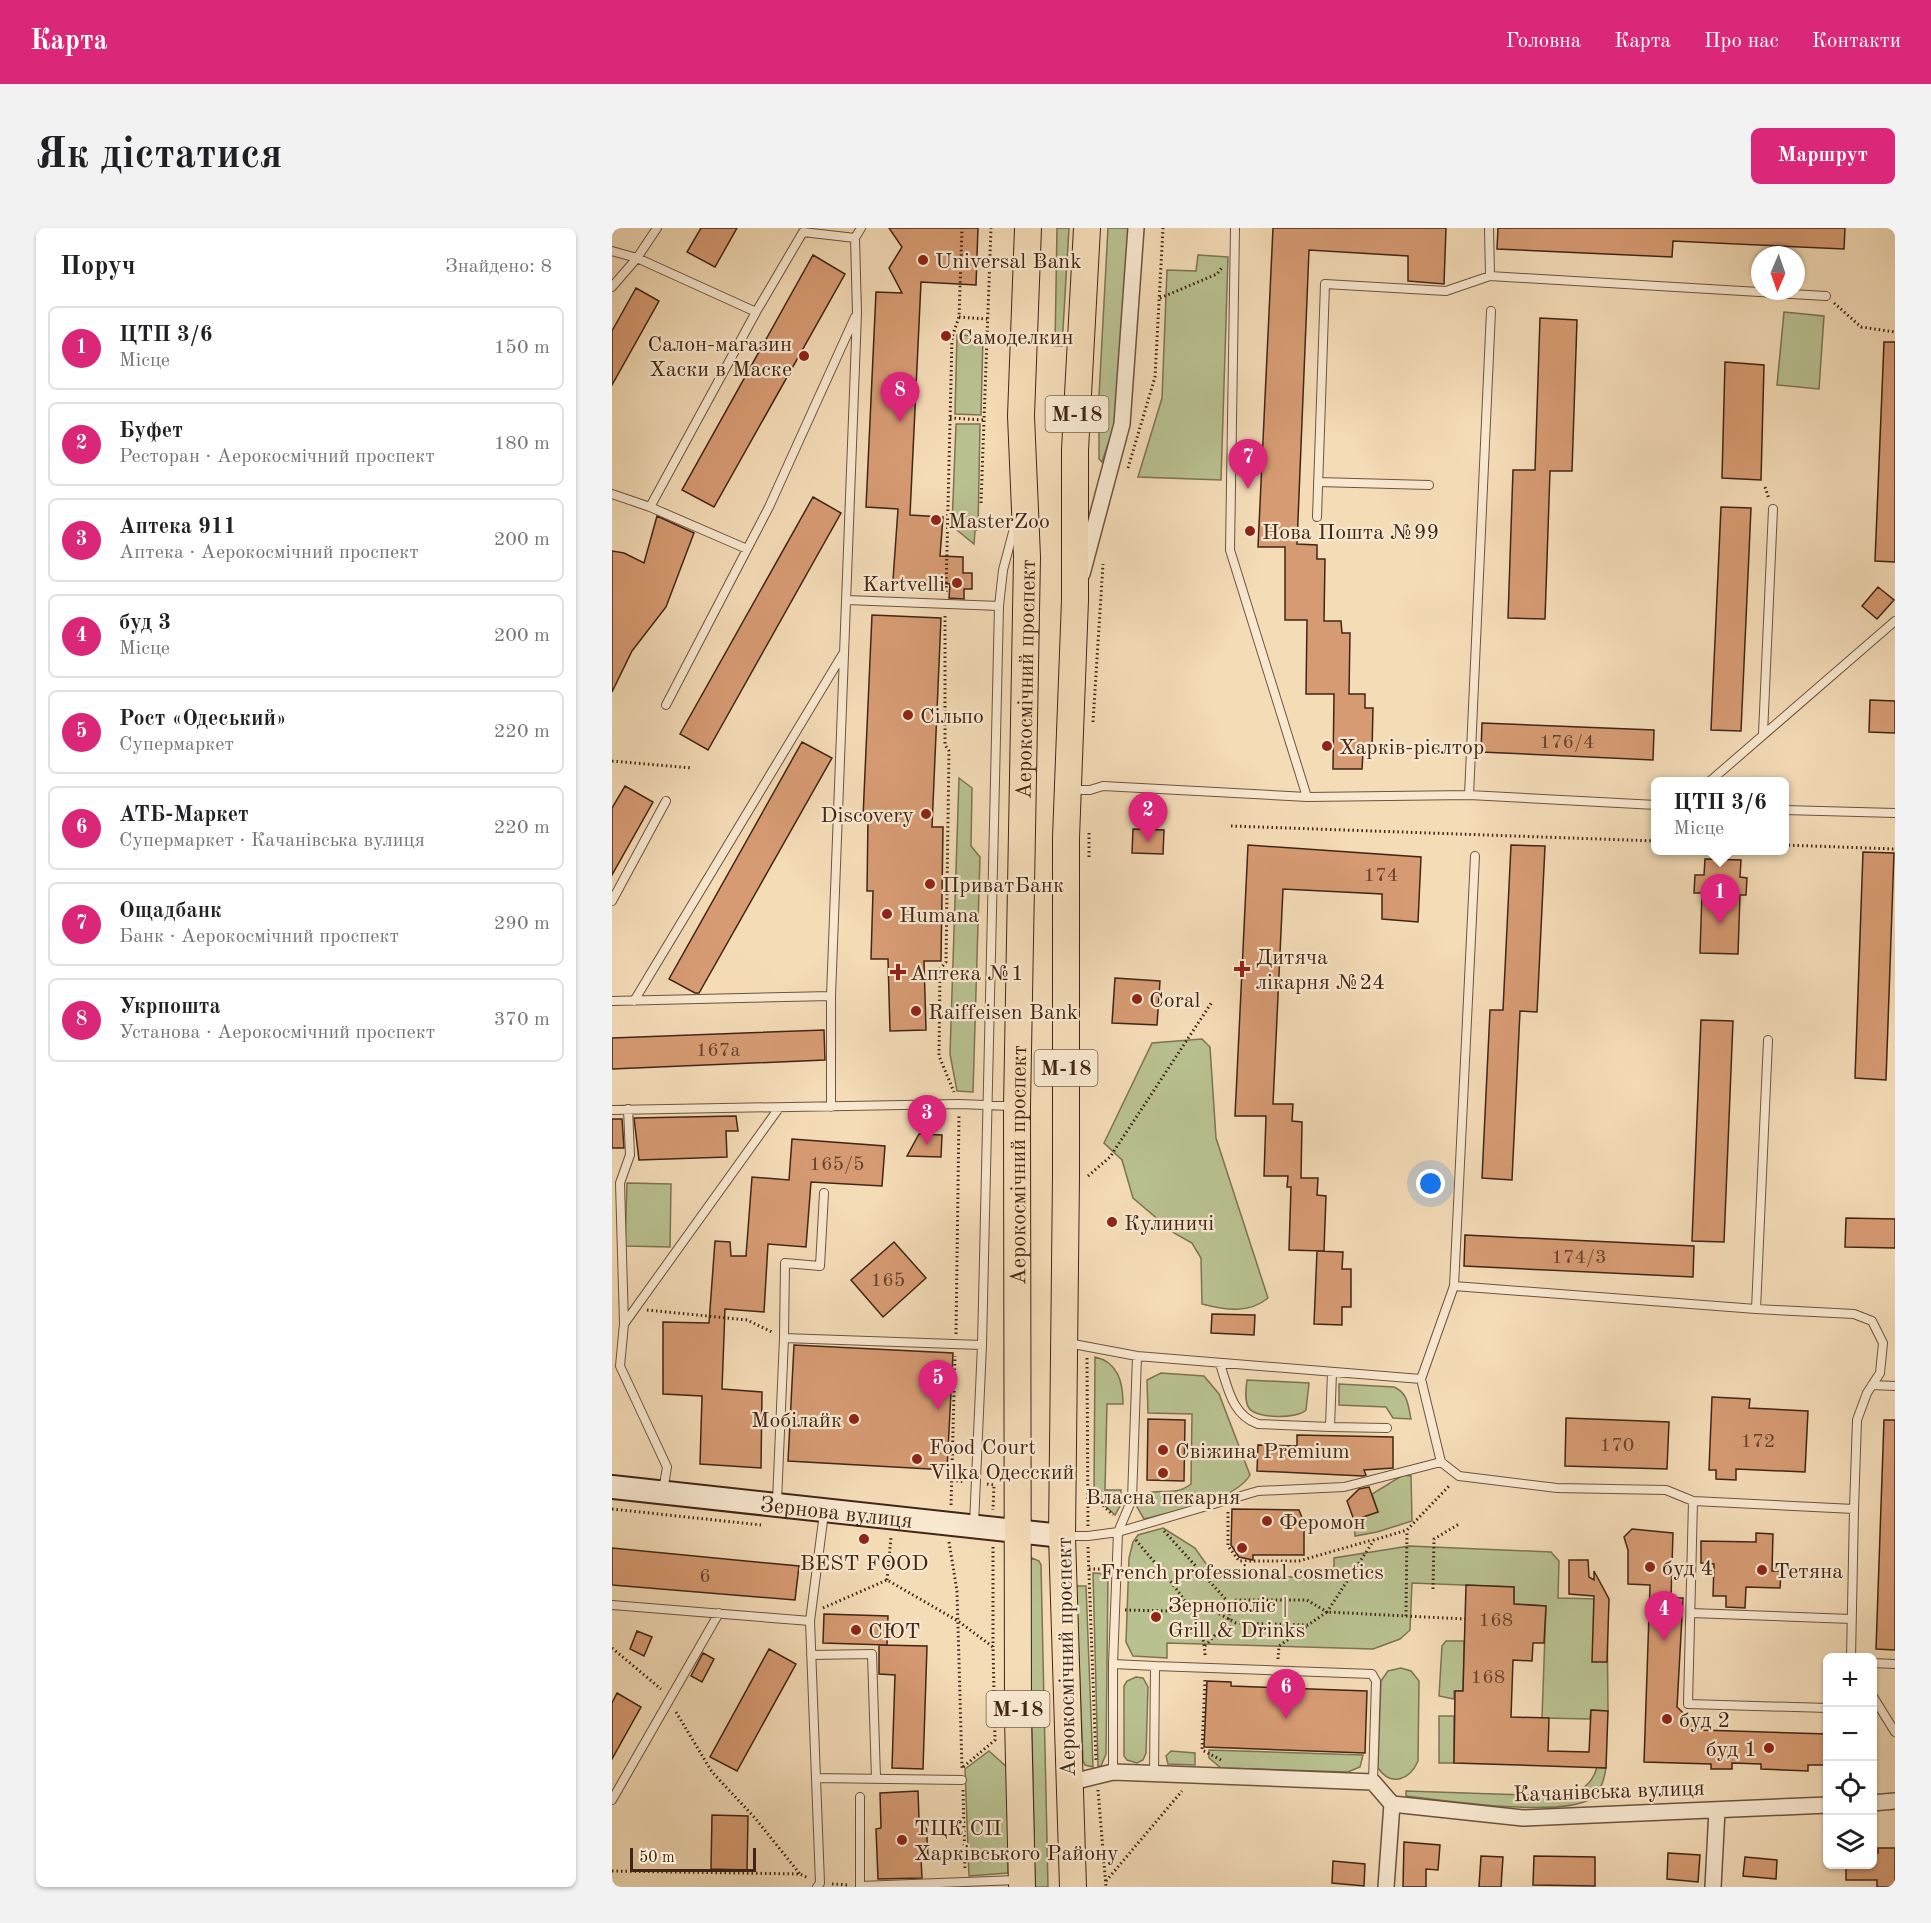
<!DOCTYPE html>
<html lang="uk">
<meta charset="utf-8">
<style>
:root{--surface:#fff;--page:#f2f2f2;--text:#202124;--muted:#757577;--line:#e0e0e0;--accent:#db2777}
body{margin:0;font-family:"Old Standard TT",serif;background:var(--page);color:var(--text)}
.controls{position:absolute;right:18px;bottom:18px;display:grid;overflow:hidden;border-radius:9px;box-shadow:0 2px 4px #0004}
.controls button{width:54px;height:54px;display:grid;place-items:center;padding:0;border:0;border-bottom:2px solid var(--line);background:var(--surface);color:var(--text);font:30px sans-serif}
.compass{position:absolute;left:1139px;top:18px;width:54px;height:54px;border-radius:50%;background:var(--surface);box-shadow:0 2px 4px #0004;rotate:182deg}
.scale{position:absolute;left:18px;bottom:15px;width:126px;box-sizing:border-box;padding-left:6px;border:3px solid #412516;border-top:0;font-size:16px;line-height:21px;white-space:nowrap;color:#412516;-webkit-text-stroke:4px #f8e8d0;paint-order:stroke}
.you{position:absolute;left:819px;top:956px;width:21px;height:21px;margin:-15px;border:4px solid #fff;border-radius:50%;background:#1a73e8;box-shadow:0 0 0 9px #1a73e833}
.badge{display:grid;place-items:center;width:39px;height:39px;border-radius:50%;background:var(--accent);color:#fff;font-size:20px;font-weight:700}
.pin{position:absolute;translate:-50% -50px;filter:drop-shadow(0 2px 3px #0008)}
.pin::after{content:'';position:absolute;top:32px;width:21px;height:18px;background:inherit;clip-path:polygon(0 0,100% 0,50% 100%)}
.popup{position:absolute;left:1039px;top:549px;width:138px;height:78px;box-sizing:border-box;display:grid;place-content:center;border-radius:9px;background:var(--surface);filter:drop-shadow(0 2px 4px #0005);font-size:20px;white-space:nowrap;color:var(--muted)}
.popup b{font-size:22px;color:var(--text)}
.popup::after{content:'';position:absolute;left:50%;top:100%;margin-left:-12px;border:12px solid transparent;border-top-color:var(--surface)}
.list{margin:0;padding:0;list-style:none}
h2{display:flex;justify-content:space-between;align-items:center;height:78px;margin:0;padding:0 24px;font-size:26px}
h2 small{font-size:20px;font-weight:400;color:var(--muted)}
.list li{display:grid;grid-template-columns:39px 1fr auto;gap:18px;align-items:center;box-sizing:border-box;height:84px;margin:0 12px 12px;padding:0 12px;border:2px solid var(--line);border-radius:9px}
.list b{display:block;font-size:22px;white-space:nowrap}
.list p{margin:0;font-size:20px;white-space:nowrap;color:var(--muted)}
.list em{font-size:20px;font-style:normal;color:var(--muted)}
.icon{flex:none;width:33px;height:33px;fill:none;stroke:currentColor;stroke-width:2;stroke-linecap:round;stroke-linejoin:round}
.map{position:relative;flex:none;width:1283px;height:1659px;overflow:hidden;border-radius:9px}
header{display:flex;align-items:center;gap:36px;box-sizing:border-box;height:84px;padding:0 30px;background:var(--accent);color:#fff}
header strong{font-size:28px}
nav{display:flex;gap:33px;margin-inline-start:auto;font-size:21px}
.intro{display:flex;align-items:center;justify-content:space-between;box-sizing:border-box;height:144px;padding:0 36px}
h1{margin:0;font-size:42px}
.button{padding:15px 27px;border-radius:9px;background:var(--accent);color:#fff;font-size:21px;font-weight:700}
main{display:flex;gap:36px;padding:0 36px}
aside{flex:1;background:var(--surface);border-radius:9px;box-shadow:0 2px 4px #0004}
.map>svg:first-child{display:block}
</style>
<header>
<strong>Карта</strong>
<nav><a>Головна</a><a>Карта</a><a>Про нас</a><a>Контакти</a></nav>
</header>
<div class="intro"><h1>Як дістатися</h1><a class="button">Маршрут</a></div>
<main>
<aside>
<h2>Поруч<small>Знайдено: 8</small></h2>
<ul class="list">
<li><span class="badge">1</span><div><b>ЦТП 3/6</b><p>Місце</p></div><em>150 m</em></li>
<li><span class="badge">2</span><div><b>Буфет</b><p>Ресторан · Аерокосмічний проспект</p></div><em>180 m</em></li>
<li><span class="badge">3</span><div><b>Аптека 911</b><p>Аптека · Аерокосмічний проспект</p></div><em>200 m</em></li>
<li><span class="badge">4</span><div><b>буд 3</b><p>Місце</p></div><em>200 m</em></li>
<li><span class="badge">5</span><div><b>Рост «Одеський»</b><p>Супермаркет</p></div><em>220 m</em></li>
<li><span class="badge">6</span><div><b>АТБ-Маркет</b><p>Супермаркет · Качанівська вулиця</p></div><em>220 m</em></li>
<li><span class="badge">7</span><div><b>Ощадбанк</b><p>Банк · Аерокосмічний проспект</p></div><em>290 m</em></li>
<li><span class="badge">8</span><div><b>Укрпошта</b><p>Установа · Аерокосмічний проспект</p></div><em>370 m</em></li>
</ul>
</aside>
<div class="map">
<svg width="1283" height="1659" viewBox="0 0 1283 1659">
<rect width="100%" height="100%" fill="#f4dcb7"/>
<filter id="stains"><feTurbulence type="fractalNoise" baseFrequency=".00333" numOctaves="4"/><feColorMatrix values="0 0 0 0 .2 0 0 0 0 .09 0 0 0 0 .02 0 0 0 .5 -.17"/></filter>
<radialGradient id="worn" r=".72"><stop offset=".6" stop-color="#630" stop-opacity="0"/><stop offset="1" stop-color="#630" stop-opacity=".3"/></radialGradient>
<path fill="#b9c190" stroke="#7d7353" stroke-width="1.5" d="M445,0H457L450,118H443Z
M496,0H516L509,177L490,234L487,231V168Z
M586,27L616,29L609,252L526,249L550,170L555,42L584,43Z
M1172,84L1212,88L1207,161L1165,157Z
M345,107L371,108L369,187L343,186Z
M344,196H368L366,301L363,303L362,316L340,298Z
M347,550L360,560L359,618L368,629L361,864L345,863L338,826Z
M590,811L598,819L604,910L656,1070C637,1086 613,1082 590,1076L589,1030L580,1015L562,1005L521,970L510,932L492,915L540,815Z
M15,955L59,956L58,1019L13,1018Z
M483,1129C506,1134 511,1154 511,1176H495L493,1262H509L508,1278L503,1287L483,1268L482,1264Z
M549,1145L592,1148L607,1166L638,1247C623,1273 560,1283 532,1291L525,1279C537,1250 556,1274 579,1256L580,1186L536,1185L535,1152Z
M635,1152L697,1155L694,1182C686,1191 644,1191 637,1180C632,1173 634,1160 635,1152Z
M727,1156L782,1159C796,1165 796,1177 799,1191L781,1190L774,1179L727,1177Z
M791,1247L799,1248L800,1293L765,1304L743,1308L742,1292L766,1284L760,1266Z
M551,1300L583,1320L602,1347L722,1350V1330L797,1318L939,1324L947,1333L946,1370L987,1371L995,1378L996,1483L979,1482L978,1491L930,1490L934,1378L902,1376V1359L800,1355L798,1402L788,1411L761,1421L555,1415V1430L521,1428L514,1414L517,1330L521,1314L526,1307Z
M420,1330L427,1333L429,1337L436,1659H423L417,1338Z
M481,1345L496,1346L494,1526L489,1538H486Z
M464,1358H474L481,1539L473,1537L471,1533Z
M834,1413H852L851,1463H842V1471L827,1468L830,1418Z
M789,1440L799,1443L807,1453L806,1533C798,1552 779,1559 766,1540L769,1453L776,1443Z
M524,1449L531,1450L536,1459L534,1525L531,1532L525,1535L515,1532L512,1528V1458L515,1453Z
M827,1488H842V1535H827Z
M597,1522L751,1527L748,1539L736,1544L609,1540L597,1530Z
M377,1523L396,1540V1645L357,1648L353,1541Z
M559,1523L583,1525V1537L556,1536L554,1528Z
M985,1539L994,1540C992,1552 989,1564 978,1571C947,1590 833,1572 794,1568V1563L946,1568C965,1566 980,1559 985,1539Z"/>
<path fill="#d79b73" stroke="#412516" stroke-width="1.5" d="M89,0H125L103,39L75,24Z
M277,0H366L364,57L309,54L298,287L331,289L328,328L351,329V345H360V361H352V371L337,370L338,356L281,352L286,281L254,279L264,64L290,65L277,40L290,19Z
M661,0H834L832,56L796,53V28L697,22L685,316L705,317V331H713L712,393H729L730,405H738L737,466H753V480H761L760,524H751L750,541H721L722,466H694L695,392H673V319H646Z
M886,0H1233L1232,21L1061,13L1060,29L885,21Z
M201,27L233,46L102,279L70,262Z
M24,60L47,73L0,157V103Z
M928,90L965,92L960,243H938L933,391L896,390L901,242H923Z
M1272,114H1283V334L1263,333Z
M1113,134L1152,137L1149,252L1110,250Z
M201,269L229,285L96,522L68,506Z
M1109,279L1139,280L1129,503L1099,502Z
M45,288L82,305L54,379L20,423L0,464V323L12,325L32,335Z
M1266,359L1282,372L1265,391L1250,378Z
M260,387L329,390L320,599H331L329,733H312L314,802L278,803L276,731H259L261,663H255L256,589H251Z
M1258,472L1283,473V505L1257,504Z
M870,495L1042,502L1041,532L869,524Z
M190,514L220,530L87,765H83L57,751Z
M13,558L41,574L0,647V580Z
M521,601L552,602L551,626L520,625Z
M636,617L809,629L806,694L770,691V666L671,661L661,876H681L680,893L690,894L689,950H706L705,967L714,968L712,1023L677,1022L679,959H675L676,948H652L654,888H623Z
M899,617L933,618L925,784L908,783L900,952L870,950L878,782H891Z
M1251,624L1282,625L1274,852L1243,850Z
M1093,631L1129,632L1128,649L1135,650L1134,667H1128L1126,726L1088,725L1090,665H1082L1083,647H1092Z
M503,750L548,753L545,797L500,795Z
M1089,792L1121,793L1112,1014L1080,1013Z
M212,802L213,832L0,841V810Z
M124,888L126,903H114L115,929L27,932L22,890Z
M0,891H10L12,920H0Z
M307,906L330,907L329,929L295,928Z
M180,911L273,918L270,958L199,954L194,1019L156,1016L152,1084L113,1081L110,1161L150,1164L149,1240L88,1236L90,1168L51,1166V1094L97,1095L103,1013L118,1014L119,1028H134L140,949L177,952Z
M1234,990L1283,991V1020L1233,1019Z
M853,1007L1082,1018L1081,1049L852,1038Z
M282,1014L314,1050L271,1089L239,1052Z
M705,1023L731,1024L730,1041H739V1079H730V1097L702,1096Z
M600,1086L643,1087L642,1107L599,1105Z
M182,1117L341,1125L335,1242L176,1233Z
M1100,1169L1138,1171L1137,1180L1196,1183L1193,1244L1124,1241V1252L1104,1251V1242H1097Z
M954,1190L1057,1194L1055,1241L953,1238Z
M536,1191L573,1192L572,1253L535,1252Z
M1272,1192H1283V1422L1264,1421Z
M685,1207L781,1209V1240L752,1242L754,1247L751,1248L645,1243L646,1217L685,1218Z
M757,1259L766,1284L742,1292L735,1273L747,1261Z
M620,1281L687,1282L692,1295V1327H641V1332L627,1329L619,1317Z
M1020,1301L1061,1305L1059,1370H1071L1065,1479L1089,1502L1215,1506V1537H1196V1543L1149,1541V1536L1120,1535V1541H1099V1536L1032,1534L1038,1357L1016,1356V1322L1012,1309Z
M1144,1305L1161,1306L1160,1343H1169L1168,1360L1134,1359L1133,1380L1114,1379V1368H1101L1102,1336L1089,1335V1313L1144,1314Z
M0,1320L187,1338L183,1372L0,1357Z
M957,1332H976L977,1349L982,1352V1343L997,1371L995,1434H980L982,1368L957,1366Z
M854,1357L902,1359V1376L934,1378L932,1415H921L920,1433L901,1432L899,1489L937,1490L936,1523L977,1524L979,1482L996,1483L994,1540L842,1535L843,1463H851Z
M212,1386L276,1388L275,1417L211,1415Z
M25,1403L40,1409L32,1428L18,1421Z
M267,1417L315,1418L311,1541L280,1540L283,1447L267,1446Z
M157,1421L184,1436L125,1543L98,1529Z
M91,1425L102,1431L90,1454L79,1448Z
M595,1453L619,1454V1458L755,1463L753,1525L592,1519Z
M5,1465L29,1479L0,1531V1475Z
M306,1563L307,1591L314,1592L316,1629L309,1630L310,1650L266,1651L264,1601L269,1600L268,1565Z
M100,1587L136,1588L135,1642L99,1641Z
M792,1614L828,1617L826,1642L814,1641V1659H791Z
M1266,1620H1283V1659H1265V1652H1234V1636H1260V1625H1266Z
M1056,1625L1088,1627L1086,1654L1055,1651Z
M869,1628L891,1629L889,1659H867Z
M922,1628L983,1629V1658L921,1657Z
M1133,1629L1165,1632L1164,1651L1131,1648Z
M721,1633L753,1636L752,1658L720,1655Z"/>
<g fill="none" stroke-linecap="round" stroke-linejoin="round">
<defs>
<path id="lane" d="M623,0L618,322L695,569
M877,0L878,48
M0,23L25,30L144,84L191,4L243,10
M0,59L25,30L45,0
M706,254L817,257
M0,266L38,279L144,84
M38,279L135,321
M705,289L713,56L834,63L878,48L1214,68
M235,372L387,378
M54,477L157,279L243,89
M1151,506L1161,281
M1097,554L1283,393
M458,562H478L491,558L695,569L857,567L1044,577
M857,567L879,83
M1172,582L1283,585
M0,673L54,573
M0,773L219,768
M22,773L232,424
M219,879V768L245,85L243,10L249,0
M0,882L347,876L400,878
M842,1058L1144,1081L1156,812
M1144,1081L1242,1086L1260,1093L1271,1115L1268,1145L1255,1165L1245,1192L1242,1281
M12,1096L8,955L18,927L16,881
M172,1110L173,1035L208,1038L212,965
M456,1115L525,1128L809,1151L829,1234L847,1248L945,1260L1054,1262L1081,1273L1242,1281L1239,1430
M608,1136C616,1160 620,1187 646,1196L718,1199L720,1144
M809,1151L842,1058L863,628
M1260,1157L1283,1158
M718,1199L775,1200
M51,1263L55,1239L8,1138L12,1096L167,880
M165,1273L172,1110L370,1117
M1081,1273L1076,1476L1216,1480
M362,1296L370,1117L387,378L391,342L404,293
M453,1308H476L506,1304L646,1263L732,1259L829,1234
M0,1377L198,1393
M1079,1385L1239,1391
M199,1427L260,1426L264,1550
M1260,1435L1283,1436
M501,1436L543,1438
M1260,1467L1283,1504
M501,1544V1436L506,1304L520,1271L525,1128
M542,1546L543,1438L760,1446L764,1453L761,1554
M204,1550L350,1552
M248,1569V1658L405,1652
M0,1572L107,1385
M205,1659L208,1655L198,1393L212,1285"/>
<path id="street" d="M470,346L510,196L524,0
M456,1555L501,1544L761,1554L780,1576
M1260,1575L1283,1573
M774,1659L780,1576L911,1590L1216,1577
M1101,1659L1105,1582"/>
<g id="secondary">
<path id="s1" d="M0,1259L450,1308"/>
</g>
<g id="primary">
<path id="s2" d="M410,1659L406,1491L405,878L415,329L409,188L416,0"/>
<path d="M461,1659L450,1308L454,948V610L463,372V222L475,0"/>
</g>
</defs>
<use href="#lane" stroke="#6e533e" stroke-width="10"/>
<use href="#street" stroke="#6e533e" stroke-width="18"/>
<use href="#secondary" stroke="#412516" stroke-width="26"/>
<use href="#primary" stroke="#412516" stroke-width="28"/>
<path stroke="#412516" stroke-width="3" stroke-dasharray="1.5 3" stroke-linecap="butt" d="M548,70L605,46L611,38
M1222,75L1249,99L1283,104
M347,89L375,91
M338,190L372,192
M516,240L543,149L551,0
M1153,259L1157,271
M369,275L379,0
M334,364L340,109L347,89L350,0
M333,388V517L337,523L334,734L328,741L327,828L342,864
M481,494L491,336
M0,533L80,540
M619,598L1044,613
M1172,617L1283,621
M477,629V603
M476,948L498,929L600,774
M35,1082L135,1092L160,1104
M344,1106L347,888
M475,1130L476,1298
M340,1252L353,1254
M375,1256L382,1257L381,1282
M478,1265L501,1287
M339,1277L343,1128
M0,1281L149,1297
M616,1284V1318L627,1333H687L760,1312
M552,1303L618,1376L617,1392L593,1418
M524,1312C550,1345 594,1386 593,1430
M337,1314L345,1363L350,1540
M381,1319V1419
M476,1319L484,1532
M477,1341H493
M275,1352L279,1309
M821,1361L822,1311L847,1296
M211,1380L275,1352L346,1393L381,1419L383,1512L350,1540
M513,1382L604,1384L624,1395L696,1397L715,1384L853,1391
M604,1384L624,1372H695L715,1384L762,1312L795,1302L838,1257
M794,1388L795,1303
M0,1420L49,1461
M666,1431L667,1418L695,1398
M593,1452L590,1522L609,1532
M64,1484L100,1544L143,1590L188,1646
M351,1562L353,1642
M486,1562L494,1659
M0,1643L188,1646L196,1650
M494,1653L570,1563
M220,1656L237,1657"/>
<use href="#lane" stroke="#f8e8d0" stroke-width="8"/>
<use href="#street" stroke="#f8e8d0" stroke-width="15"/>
<use href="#secondary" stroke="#f8e8d0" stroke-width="22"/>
<use href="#primary" stroke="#f4dcb7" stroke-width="26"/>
</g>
<g fill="#8f2418" stroke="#f8e8d0" stroke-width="2">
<circle cx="311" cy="32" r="6"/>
<circle cx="334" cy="108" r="6"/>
<circle cx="192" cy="128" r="6"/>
<circle cx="324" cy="292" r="6"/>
<circle cx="638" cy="303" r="6"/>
<circle cx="345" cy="355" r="6"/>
<circle cx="296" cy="487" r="6"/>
<circle cx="715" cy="518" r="6"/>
<circle cx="314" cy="586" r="6"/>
<circle cx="318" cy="656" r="6"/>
<circle cx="275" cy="686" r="6"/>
<path d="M627 732h6v6h6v6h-6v6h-6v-6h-6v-6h6z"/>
<path d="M283 735h6v6h6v6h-6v6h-6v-6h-6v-6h6z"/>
<circle cx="525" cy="771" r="6"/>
<circle cx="304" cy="783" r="6"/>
<circle cx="500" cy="994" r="6"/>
<circle cx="242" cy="1191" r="6"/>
<circle cx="551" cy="1222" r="6"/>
<circle cx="305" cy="1231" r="6"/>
<circle cx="551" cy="1245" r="6"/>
<circle cx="655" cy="1293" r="6"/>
<circle cx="252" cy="1311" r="6"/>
<circle cx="630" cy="1320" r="6"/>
<circle cx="1038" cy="1339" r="6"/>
<circle cx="1150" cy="1342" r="6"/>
<circle cx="544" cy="1389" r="6"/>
<circle cx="244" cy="1402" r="6"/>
<circle cx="1055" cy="1491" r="6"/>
<circle cx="1157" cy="1520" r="6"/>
<circle cx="290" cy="1612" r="6"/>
</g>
<g text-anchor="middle" stroke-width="4.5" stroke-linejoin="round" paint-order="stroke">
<g font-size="20" fill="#66422d">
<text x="955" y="520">176/4</text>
<text x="769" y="653">174</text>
<text x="106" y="828">167а</text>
<text x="225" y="942">165/5</text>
<text x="967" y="1035">174/3</text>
<text x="276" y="1058">165</text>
<text x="1146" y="1219">172</text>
<text x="1005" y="1223">170</text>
<text x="93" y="1354">6</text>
<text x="884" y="1398">168</text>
<text x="876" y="1455">168</text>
</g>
<g fill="#f8e8d0" stroke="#78604e" stroke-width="1.5">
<rect x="433.5" y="168" width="63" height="36" rx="4.5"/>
<rect x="422.5" y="822" width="63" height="36" rx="4.5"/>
<rect x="374.5" y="1463" width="63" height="36" rx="4.5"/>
</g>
<g font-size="21" font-weight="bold" fill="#412516">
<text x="465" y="193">М-18</text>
<text x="454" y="847">М-18</text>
<text x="406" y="1488">М-18</text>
</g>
<g font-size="22" fill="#412516" stroke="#f8e8d0" text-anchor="start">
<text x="323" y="40">Universal Bank</text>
<text x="346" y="116">Самоделкин</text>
<text x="180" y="123" text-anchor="end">Салон-магазин<tspan x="180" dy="25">Хаски в Маске</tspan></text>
<text x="336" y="300">MasterZoo</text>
<text x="650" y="311">Нова Пошта №99</text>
<text x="333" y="363" text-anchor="end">Kartvelli</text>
<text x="308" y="495">Сільпо</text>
<text x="727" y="526">Харків-рієлтор</text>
<text x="302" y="594" text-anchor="end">Discovery</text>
<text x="330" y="664">ПриватБанк</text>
<text x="287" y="694">Humana</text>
<text x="644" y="736">Дитяча<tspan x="644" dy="25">лікарня №24</tspan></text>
<text x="298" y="752">Аптека №1</text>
<text x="537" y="779">Coral</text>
<text x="316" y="791">Raiffeisen Bank</text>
<text x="512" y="1002">Кулиничі</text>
<text x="230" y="1199" text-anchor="end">Мобілайк</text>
<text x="317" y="1226">Food Court<tspan x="317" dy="25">Vilka Одесский</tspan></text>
<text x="563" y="1230">Свіжина Premium</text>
<text x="551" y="1276" text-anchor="middle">Власна пекарня</text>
<text x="667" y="1301">Феромон</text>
<text x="252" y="1342" text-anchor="middle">BEST FOOD</text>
<text x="1050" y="1347">буд 4</text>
<text x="1162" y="1350">Тетяна</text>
<text x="630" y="1351" text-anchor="middle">French professional cosmetics</text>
<text x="556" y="1384">Зернополіс |<tspan x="556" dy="25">Grill &amp; Drinks</tspan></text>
<text x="256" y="1410">СЮТ</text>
<text x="1067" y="1499">буд 2</text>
<text x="1145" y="1528" text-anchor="end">буд 1</text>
<text x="302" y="1607">ТЦК СП<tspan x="302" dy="25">Харківського Району</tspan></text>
</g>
<g font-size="22" fill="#412516" stroke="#f8e8d0">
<text dy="8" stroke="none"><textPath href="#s2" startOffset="1208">Аерокосмічний проспект</textPath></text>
<text dy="8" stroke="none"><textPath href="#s2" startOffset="722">Аерокосмічний проспект</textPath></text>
<text dy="8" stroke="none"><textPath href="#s1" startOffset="226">Зернова вулиця</textPath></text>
<text transform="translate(453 1429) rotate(-91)" y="8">Аерокосмічний проспект</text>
<text transform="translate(997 1562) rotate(-2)" y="8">Качанівська вулиця</text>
</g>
</g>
<rect width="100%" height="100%" filter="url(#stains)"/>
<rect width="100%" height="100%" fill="url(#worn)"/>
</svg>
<div class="controls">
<button>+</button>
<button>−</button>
<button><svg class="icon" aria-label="locate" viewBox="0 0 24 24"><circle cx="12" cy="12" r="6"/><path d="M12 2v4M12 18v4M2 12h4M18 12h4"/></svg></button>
<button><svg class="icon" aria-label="layers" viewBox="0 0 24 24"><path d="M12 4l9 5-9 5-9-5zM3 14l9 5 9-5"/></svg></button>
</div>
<svg class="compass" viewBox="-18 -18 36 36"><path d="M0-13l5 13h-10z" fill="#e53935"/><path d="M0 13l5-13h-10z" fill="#757577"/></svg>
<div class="scale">50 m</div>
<div class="you"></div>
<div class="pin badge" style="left:1108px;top:696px">1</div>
<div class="popup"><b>ЦТП 3/6</b>Місце</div>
<div class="pin badge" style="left:536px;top:614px">2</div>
<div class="pin badge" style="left:315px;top:917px">3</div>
<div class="pin badge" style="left:1052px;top:1413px">4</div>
<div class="pin badge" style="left:326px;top:1182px">5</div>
<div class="pin badge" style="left:674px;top:1491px">6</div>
<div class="pin badge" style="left:636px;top:261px">7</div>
<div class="pin badge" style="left:288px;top:194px">8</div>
</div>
</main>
